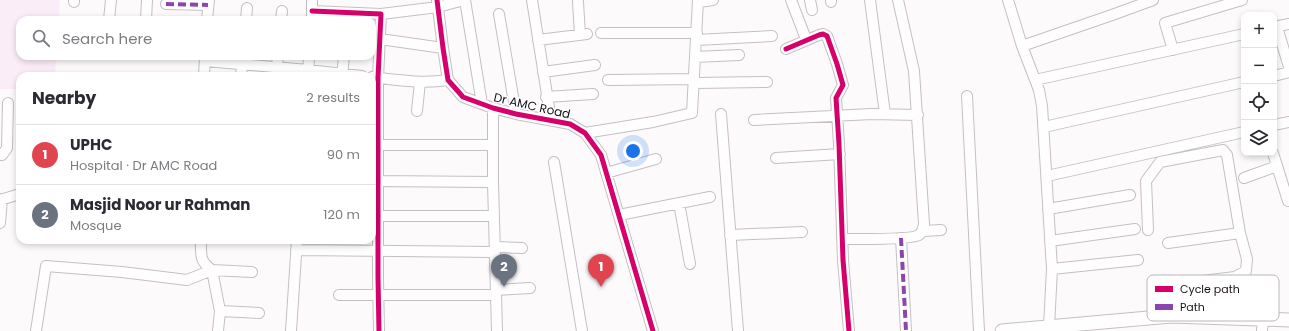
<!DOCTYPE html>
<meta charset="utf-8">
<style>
:root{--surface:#fff;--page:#f2f2f3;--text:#2b2b33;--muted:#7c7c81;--line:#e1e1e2;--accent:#686166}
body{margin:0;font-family:Poppins,sans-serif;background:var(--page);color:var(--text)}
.controls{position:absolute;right:12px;top:12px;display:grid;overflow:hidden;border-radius:8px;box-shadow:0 2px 6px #0003}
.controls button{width:36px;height:36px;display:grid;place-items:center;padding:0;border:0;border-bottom:1px solid var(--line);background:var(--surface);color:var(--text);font:20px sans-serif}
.you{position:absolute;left:633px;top:151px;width:14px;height:14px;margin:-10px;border:3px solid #fff;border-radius:50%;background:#1a73e8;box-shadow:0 0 0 6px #1a73e833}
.badge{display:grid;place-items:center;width:26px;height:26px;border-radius:50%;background:var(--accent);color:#fff;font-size:13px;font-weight:700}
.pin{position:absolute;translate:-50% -33px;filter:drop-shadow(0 1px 2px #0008)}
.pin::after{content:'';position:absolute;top:21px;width:14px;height:12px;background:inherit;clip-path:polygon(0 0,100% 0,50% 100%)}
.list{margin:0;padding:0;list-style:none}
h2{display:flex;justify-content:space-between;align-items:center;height:52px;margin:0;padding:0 16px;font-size:17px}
h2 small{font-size:13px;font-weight:400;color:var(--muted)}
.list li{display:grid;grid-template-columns:26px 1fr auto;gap:12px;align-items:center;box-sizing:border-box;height:60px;padding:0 16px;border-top:1px solid var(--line)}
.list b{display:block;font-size:15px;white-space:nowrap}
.list p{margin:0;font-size:13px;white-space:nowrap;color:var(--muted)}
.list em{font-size:13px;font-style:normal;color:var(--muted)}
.icon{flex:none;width:22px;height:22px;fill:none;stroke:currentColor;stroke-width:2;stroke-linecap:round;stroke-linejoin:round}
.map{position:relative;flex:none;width:1289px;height:331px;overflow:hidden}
.search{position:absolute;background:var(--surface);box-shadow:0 2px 6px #0003;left:16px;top:16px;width:360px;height:44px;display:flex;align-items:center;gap:10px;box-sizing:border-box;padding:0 14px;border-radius:12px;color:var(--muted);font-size:15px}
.panel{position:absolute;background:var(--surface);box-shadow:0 2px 6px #0003;left:16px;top:72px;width:360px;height:172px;border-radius:12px}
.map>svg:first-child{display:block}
</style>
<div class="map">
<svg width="1289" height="331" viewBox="0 0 1289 331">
<rect width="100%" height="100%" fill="#fdfafc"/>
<path fill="#faedf7" d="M0,0H60L59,20H20V56H56L55,76H20V89H0Z"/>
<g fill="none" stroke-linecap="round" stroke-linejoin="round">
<defs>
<path id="minor" d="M437,0L443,48L448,80L463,97L493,108L516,114L570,124L585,133L601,155L653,331
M465,0L482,104
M532,0L551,120
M791,0L806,39
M810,0L812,10
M831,0V2
M870,0L885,114
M1008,0L1022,46L1039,90L1042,106L1052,269L1049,327
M74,2V0
M578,2L580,35
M699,2L713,0
M166,4L208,5
M312,11L381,14L378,78V277L379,331
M381,14L438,7L464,0
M499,14L516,114
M109,20L111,0
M146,20L147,0
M207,20L209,0
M246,20L247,8
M281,20L282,11
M312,20V0
M1274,27L1289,24
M1277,27L1289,67
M601,33H697
M380,39L443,48
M538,40L587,34
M696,40L772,36
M1022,46L1112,15L1153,0
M786,49L819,35L823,34L827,36L837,64L843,85L836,98L839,144L843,260L849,331
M1173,50L1165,23L1242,0
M695,57L739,55
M205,61L308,70L362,76
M543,72L595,65
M204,76L205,56
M241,76L243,56
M276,76L278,56
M308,76L309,56
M342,76L344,56
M1274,76L1289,72
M372,77C398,80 422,84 448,80
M608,80L694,79
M1035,80L1244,34
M694,83L767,82
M967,96L979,331
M546,97L593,94
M493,108V182L497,331
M417,111L420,82
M721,114L738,331
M754,120L872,114L918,115
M1274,125L1289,122
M1044,127L1244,82
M585,133L653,122L692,113L698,0
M372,145H492
M1273,153L1288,201
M0,155H2L7,148L8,103
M776,158L840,154
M554,162L582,331
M606,173L656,159
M1047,176L1244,132
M1244,178L1277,166
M373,181L493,182
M0,200L20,194
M679,203L690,264
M1048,209L1130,195
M619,215L710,197
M372,216H494
M0,223L2,199
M1148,230L1146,181L1160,162L1223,150L1227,155L1240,233L1247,259L1246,271L1235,277L1202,281L1203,317
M923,231L941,230
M730,235L802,232
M901,238L906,331
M842,239C856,239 911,240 919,235C923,232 923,228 924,224L914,71L898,0
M201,240C201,254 199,261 212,270L220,311L218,331
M1050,241L1135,229
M1168,243L1240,233
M495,247L522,248
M296,250L495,252
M1052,269L1138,260
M496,290L530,288
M339,295H496
M220,311L259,313
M36,331L46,266L122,272L187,280L212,270L252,272
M291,331L297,240
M1262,331L1263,319"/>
<path id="major" d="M1002,331L1171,316L1289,320"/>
</defs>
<use href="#minor" stroke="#c5bfc4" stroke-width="12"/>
<use href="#major" stroke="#c5bfc4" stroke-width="15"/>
<use href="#minor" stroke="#fffeff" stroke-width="10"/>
<use href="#major" stroke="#fffeff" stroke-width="13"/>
<path stroke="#8e44ad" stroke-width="4" stroke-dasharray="8 4" stroke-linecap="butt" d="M166,4L208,5
M901,238L906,331"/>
<defs>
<path id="cycleway" d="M437,0L443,48L448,80L463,97L493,108L516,114L570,124L585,133L601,155L653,331
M312,11L381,14L378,78V277L379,331
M786,49L819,35L823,34L827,36L837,64L843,85L836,98L839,144L843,260L849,331"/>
</defs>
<use href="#cycleway" stroke="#fff" stroke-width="8"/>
<use href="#cycleway" stroke="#d6006c" stroke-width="5"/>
</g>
<g text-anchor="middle" stroke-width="3" stroke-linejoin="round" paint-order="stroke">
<g font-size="12" fill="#180f16" stroke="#fff">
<text transform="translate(532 106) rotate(13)" y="4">Dr AMC Road</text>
</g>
</g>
<rect x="1147" y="275" width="132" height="46" rx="6" fill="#fff" stroke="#bab7b9" stroke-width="1"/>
<rect x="1155" y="286" width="18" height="6" fill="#d6006c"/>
<rect x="1155" y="304" width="18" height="6" fill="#8e44ad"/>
<g font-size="11" fill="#180f16">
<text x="1180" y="293">Cycle path</text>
<text x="1180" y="311">Path</text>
</g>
</svg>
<div class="controls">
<button>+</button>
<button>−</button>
<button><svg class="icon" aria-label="locate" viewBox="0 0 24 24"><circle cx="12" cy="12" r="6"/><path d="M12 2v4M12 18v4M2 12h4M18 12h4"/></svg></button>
<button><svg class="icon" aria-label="layers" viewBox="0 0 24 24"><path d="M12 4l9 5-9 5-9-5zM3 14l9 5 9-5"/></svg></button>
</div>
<div class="you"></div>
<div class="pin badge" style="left:601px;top:287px;background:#e0444e">1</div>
<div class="pin badge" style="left:504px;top:287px;background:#6b7280">2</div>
<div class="search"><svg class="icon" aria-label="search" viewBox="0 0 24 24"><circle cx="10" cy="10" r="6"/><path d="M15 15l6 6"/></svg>Search here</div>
<section class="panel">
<h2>Nearby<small>2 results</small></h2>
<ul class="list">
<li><span class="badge" style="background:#e0444e">1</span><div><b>UPHC</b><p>Hospital · Dr AMC Road</p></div><em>90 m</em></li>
<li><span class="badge" style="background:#6b7280">2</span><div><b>Masjid Noor ur Rahman</b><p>Mosque</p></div><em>120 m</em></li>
</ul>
</section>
</div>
